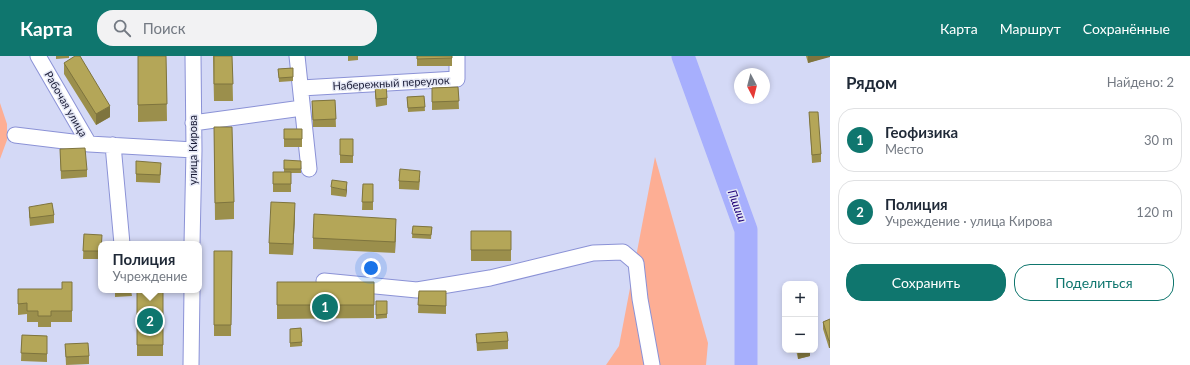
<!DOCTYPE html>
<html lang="ru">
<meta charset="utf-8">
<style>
:root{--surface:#fff;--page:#f2f2f3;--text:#1f2937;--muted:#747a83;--line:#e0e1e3;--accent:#0f766e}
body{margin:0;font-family:Lato,sans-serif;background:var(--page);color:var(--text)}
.controls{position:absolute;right:12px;bottom:12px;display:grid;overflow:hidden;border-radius:8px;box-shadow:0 2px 6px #0003}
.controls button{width:36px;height:36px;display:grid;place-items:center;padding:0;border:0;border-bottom:1px solid var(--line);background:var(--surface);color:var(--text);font:20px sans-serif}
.compass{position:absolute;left:734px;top:12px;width:36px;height:36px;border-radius:50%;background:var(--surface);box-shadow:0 2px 6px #0003;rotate:173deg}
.you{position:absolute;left:371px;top:212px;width:14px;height:14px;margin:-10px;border:3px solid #fff;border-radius:50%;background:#1a73e8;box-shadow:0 0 0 6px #1a73e833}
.badge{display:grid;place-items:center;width:26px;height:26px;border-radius:50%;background:var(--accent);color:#fff;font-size:13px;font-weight:700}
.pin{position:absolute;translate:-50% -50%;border:2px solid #fff;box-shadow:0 1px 4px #0006}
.popup{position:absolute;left:98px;top:185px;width:104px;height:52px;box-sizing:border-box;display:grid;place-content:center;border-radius:8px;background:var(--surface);filter:drop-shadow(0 1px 3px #0005);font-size:13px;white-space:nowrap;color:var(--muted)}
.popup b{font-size:15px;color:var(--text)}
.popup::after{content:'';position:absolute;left:50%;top:100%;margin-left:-8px;border:8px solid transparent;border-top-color:var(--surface)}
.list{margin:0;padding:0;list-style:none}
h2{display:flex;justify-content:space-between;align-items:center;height:52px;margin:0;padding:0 16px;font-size:17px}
h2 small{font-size:13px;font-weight:400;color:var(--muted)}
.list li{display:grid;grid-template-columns:26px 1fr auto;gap:12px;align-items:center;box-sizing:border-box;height:64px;margin:0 8px 8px;padding:0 8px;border:1px solid var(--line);border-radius:16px}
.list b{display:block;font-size:15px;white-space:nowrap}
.list p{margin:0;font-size:13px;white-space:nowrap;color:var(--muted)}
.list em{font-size:13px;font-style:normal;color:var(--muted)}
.actions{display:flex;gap:8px;padding:12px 16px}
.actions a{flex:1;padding:9px 0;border:1px solid var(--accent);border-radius:16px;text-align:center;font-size:14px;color:var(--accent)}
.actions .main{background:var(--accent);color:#fff}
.icon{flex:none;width:22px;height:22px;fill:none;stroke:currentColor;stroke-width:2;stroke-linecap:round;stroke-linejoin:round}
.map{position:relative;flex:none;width:830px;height:309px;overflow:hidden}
header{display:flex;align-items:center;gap:24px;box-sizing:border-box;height:56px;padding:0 20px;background:var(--accent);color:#fff}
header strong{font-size:19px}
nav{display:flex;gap:22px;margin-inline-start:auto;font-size:14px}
.search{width:280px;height:36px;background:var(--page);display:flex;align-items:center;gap:10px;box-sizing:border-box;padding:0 14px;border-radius:16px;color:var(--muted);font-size:15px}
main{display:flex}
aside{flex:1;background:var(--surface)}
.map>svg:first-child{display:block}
</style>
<header>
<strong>Карта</strong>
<div class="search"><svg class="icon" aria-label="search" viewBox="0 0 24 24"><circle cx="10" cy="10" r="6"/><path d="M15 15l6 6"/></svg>Поиск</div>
<nav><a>Карта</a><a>Маршрут</a><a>Сохранённые</a></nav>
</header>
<main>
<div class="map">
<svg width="830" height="309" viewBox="0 0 830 309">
<rect width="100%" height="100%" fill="#d4d9f6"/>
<path fill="#fdae94" d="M0,47L7,68V84L0,103Z
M655,101L708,287L706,309H606L619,290Z"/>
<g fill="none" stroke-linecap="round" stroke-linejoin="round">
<path stroke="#a7affd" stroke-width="23" d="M683,0L746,174V309"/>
<defs>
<path id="minor" d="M38,0L89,88L194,94
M297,0L309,113
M301,32L457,23V0
M193,67L302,52
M15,79L89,88
M113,89L122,188
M192,188L194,94L193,0
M324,225L417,234L490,222L593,197L623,196L636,207L640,243L652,309
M191,309L192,234"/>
</defs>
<use href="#minor" stroke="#8b92d6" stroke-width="17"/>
<use href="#minor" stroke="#fff" stroke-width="15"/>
</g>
<path fill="#9b8f4c" d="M56,0H69V2L56,3Z
M138,0H166L167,65L138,66Z
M213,0H232L233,45H214Z
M348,0H358V4L348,5Z
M417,0H452V10H417Z
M806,0H830L808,7Z
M64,7L110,61L96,69L64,18Z
M293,12V25L279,26L278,13Z
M375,30L387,42V49L376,51L375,38Z
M458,31L459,53L432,54V32Z
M424,40L425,55L408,56L407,41Z
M335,44L336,71H313L312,45Z
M809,56L821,98V106L812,107Z
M214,71L234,146V163L215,164Z
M284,73H302V91H284Z
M340,83H353V107H340Z
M60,93L87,114V121L61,123Z
M301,105V117H291V136H273V116H284V113Z
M161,114L160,127L136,126V118Z
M420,123L419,134L399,133V125Z
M363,128H373V154H362Z
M331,131L347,134L346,141L331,139Z
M29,151L54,159V167L30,170L29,159Z
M295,158L293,199L269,198V187Z
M413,170L432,171L431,183L412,182Z
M396,173L395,197L313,193V182Z
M471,175H511V205H471Z
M84,178L101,188V203H83Z
M214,195H232L231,280H214Z
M72,226V266H51V271H38V266H27V258L18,259V233H62Z
M277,226H374V262L277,263Z
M115,234H131L132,240L115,241Z
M137,234H163V300H137Z
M419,235H446V258L418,257Z
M376,245L387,258V262L376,263Z
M830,263L829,292L823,273V266Z
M301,272L302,290L290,291V273Z
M476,278L508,285V293L477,295Z
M22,279L47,280V306L21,305Z
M65,288L89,300V308L66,309Z
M796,294H810V300L798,303Z"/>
<path fill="#7e743e" d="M808,0H830V1L808,7Z
M110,50V61L96,69V58Z
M347,126V134L346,141V134Z
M295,147V158L293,199V188Z
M396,163V173L395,197V186Z
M830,284V292H829V285Z
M803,294H810V300L798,303V295Z"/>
<path fill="#b4a658" stroke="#7e743e" d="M75,0H80L110,50L96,58L64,7Z
M138,0H166L167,48L138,49Z
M214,0H232L233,28H214Z
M417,0H452V2L417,3Z
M293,12V21L279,22L278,13Z
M386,28L387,42L376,43L375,30Z
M458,31L459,45L432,46V32Z
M424,40L425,51L408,52L407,41Z
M335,44L336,63L313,64L312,45Z
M809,56H818L821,98L812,99Z
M214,71H232L234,146L215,147Z
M284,73H302V83H284Z
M340,83H353V100L340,99Z
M85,92L87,114L61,115L60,93Z
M284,104L301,105V113H284Z
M136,105L161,107L160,119L136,118Z
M400,113L420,115L419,126L399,125Z
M273,116H291V128H273Z
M332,124L347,126L346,134L331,131Z
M363,128H373V146H362Z
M271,146L295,147L293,188L269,187Z
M52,147L54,159L30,162L29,151Z
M314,158L396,163L395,186L313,182Z
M413,170L432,171L431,179L412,178Z
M471,175H511V194H471Z
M84,178L102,179L101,195H83Z
M214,195H232L231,269H214Z
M62,226H72V255H51V260H38V255H27V247L18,248V233H62Z
M277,226H374V249H277Z
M115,234H131L132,236H115Z
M137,234H163V289H137Z
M419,235H446V250L418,249Z
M376,245H387V258L376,259Z
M830,263V284L829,285L823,266Z
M301,272L302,286L290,287V273Z
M507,276L508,285L477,287L476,278Z
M22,279L47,280V298L21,297Z
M88,287L89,300L66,301L65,288Z"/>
<g text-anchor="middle" stroke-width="3" stroke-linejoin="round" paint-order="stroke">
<g font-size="11" fill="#1b1d37" stroke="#e4e7f5">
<text transform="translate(391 27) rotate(-3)" y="4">Набережный переулок</text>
<text transform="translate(66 48) rotate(60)" y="4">Рабочая улица</text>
<text transform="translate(193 94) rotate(-90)" y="4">улица Кирова</text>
</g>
<g font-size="12" font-style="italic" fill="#220379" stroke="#e4e7f5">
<text transform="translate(737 150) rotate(70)" y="4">Пшиш</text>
</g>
</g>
</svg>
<div class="controls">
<button>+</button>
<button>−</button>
</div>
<svg class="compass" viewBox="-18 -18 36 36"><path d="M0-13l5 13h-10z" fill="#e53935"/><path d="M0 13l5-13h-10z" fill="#747a83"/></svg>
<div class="you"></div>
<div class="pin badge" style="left:325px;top:251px">1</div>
<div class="pin badge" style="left:150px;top:265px">2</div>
<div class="popup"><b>Полиция</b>Учреждение</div>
</div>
<aside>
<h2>Рядом<small>Найдено: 2</small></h2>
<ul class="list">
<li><span class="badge">1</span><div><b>Геофизика</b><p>Место</p></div><em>30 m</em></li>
<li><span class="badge">2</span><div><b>Полиция</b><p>Учреждение · улица Кирова</p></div><em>120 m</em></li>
</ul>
<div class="actions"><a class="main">Сохранить</a><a>Поделиться</a></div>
</aside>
</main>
